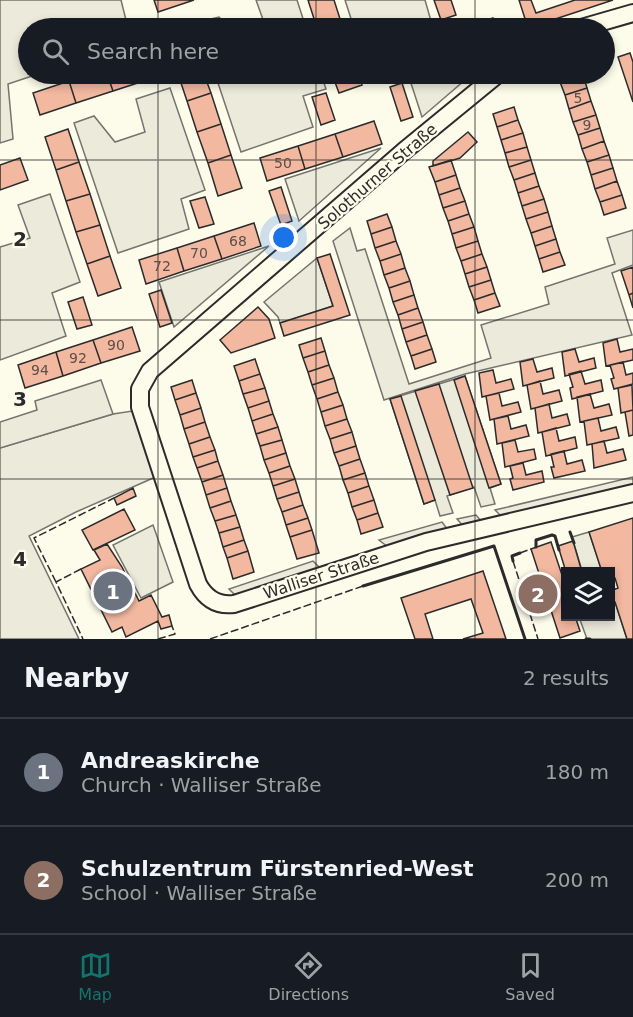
<!DOCTYPE html>
<meta charset="utf-8">
<style>
:root{--surface:#171b24;--page:#20242c;--text:#f1f3f6;--muted:#9ea1a6;--line:#363941;--accent:#0f766e}
body{margin:0;font-family:"DejaVu Sans",sans-serif;background:var(--page);color:var(--text)}
.controls{position:absolute;right:18px;bottom:18px;display:grid;overflow:hidden;border-radius:0px;box-shadow:0 3px 9px #0003}
.controls button{width:54px;height:54px;display:grid;place-items:center;padding:0;border:0;border-bottom:2px solid var(--line);background:var(--surface);color:var(--text);font:30px sans-serif}
.you{position:absolute;left:284px;top:238px;width:21px;height:21px;margin:-15px;border:4px solid #fff;border-radius:50%;background:#1a73e8;box-shadow:0 0 0 9px #1a73e833}
.badge{display:grid;place-items:center;width:39px;height:39px;border-radius:50%;background:var(--accent);color:#fff;font-size:20px;font-weight:700}
.pin{position:absolute;translate:-50% -50%;border:3px solid #fff;box-shadow:0 2px 6px #0006}
.list{margin:0;padding:0;list-style:none}
h2{display:flex;justify-content:space-between;align-items:center;height:78px;margin:0;padding:0 24px;font-size:26px}
h2 small{font-size:20px;font-weight:400;color:var(--muted)}
.list li{display:grid;grid-template-columns:39px 1fr auto;gap:18px;align-items:center;box-sizing:border-box;height:108px;padding:0 24px;border-top:2px solid var(--line)}
.list b{display:block;font-size:22px;white-space:nowrap}
.list p{margin:0;font-size:20px;white-space:nowrap;color:var(--muted)}
.list em{font-size:20px;font-style:normal;color:var(--muted)}
.icon{flex:none;width:33px;height:33px;fill:none;stroke:currentColor;stroke-width:2;stroke-linecap:round;stroke-linejoin:round}
.map{position:relative;flex:none;width:633px;height:639px;overflow:hidden}
.search{position:absolute;background:var(--surface);box-shadow:0 3px 9px #0003;left:18px;right:18px;top:18px;height:66px;display:flex;align-items:center;gap:15px;box-sizing:border-box;padding:0 21px;border-radius:33px;color:var(--muted);font-size:22px}
.sheet{height:294px;background:var(--surface)}
nav{display:flex;justify-content:space-around;align-items:center;box-sizing:border-box;height:84px;border-top:2px solid var(--line);background:var(--surface);font-size:16px;color:var(--muted)}
nav a{display:grid;justify-items:center;gap:3px}
nav .on{color:var(--accent)}
.map>svg:first-child{display:block}
</style>
<div class="map">
<svg width="633" height="639" viewBox="0 0 633 639">
<rect width="100%" height="100%" fill="#fdfbea"/>
<path fill="#ecebdb" stroke="#74746e" stroke-width="1.5" d="M0,0H121L128,28H28V74H38L8,84L13,139L0,143Z
M256,0H297L306,28H266Z
M345,0H425L431,21L406,28H354Z
M219,17L230,28H200L198,22Z
M215,74H321L326,89L303,96L313,127L241,152Z
M408,74H472L422,117Z
M170,88L205,190L181,199L189,229L118,253L74,123L94,116L115,142L145,132L136,99Z
M381,148L299,221L285,179Z
M50,194L80,282L52,293L66,336L0,360V247L30,238L18,205Z
M350,228L357,251L365,249L409,384L491,358L481,325L549,304L545,287L615,264L607,238L633,230V265L612,273L632,335L465,374L384,400L333,241Z
M269,246L174,327L159,282Z
M139,410L160,475L76,512L29,536L79,639H0V448L113,414Z"/>
<path fill="#eceadb" stroke="#74746e" stroke-width="1.5" d="M317,258L333,306L280,323L278,317L264,302Z
M465,376L501,484L490,488L495,504L481,507L474,487L447,496L453,513L440,516L435,500L424,504L390,399Z
M101,380L113,414L0,448V422L37,410L35,401Z
M633,477V486L502,517L495,510Z
M476,515L482,522L464,527L457,519Z
M442,522L448,530L388,547L379,540Z
M153,525L173,582L141,598L113,545Z
M589,532L602,571H582L572,537Z
M313,561L320,568L236,596L229,589Z
M615,602L627,639H587L579,617L610,616L611,603Z"/>
<path fill="#f2b8a0" stroke="#2b2b2b" stroke-width="1.5" d="M154,0H194L158,12Z
M308,0H334L341,22L317,28Z
M434,0H451L456,15L441,20Z
M519,0H531L536,13L575,0H613L528,28Z
M493,18L497,28H460L475,24Z
M341,22L344,28H320Z
M630,53L633,62V102L618,57Z
M91,74H107L113,91L76,103L69,81Z
M107,74H148L150,79L113,91Z
M178,74H204L211,93L187,101Z
M332,74H358L362,85L339,93Z
M385,74H400L386,78Z
M558,74H582L583,75L560,82Z
M583,75L587,88L565,95L560,82Z
M69,81L76,103L40,115L33,93Z
M402,83L413,117L401,121L390,87Z
M587,88L591,101L569,109L565,95Z
M211,93L221,124L197,132L187,101Z
M326,93L335,120L321,125L312,97Z
M591,101L596,115L573,122L569,109Z
M514,107L518,120L497,127L493,114Z
M596,115L600,128L578,135L573,122Z
M518,120L523,133L501,140L497,127Z
M374,121L382,144L343,157L335,134Z
M221,124L231,155L208,163L197,132Z
M600,128L604,141L582,149L578,135Z
M68,129L79,162L56,170L45,137Z
M468,132L477,142L460,158L433,166V161Z
M523,133L527,147L505,153L501,140Z
M335,134L343,157L305,169L298,146Z
M604,141L609,155L587,162L582,149Z
M298,146L305,169L267,181L260,158Z
M527,147L531,160L509,167L505,153Z
M231,155L242,188L218,196L208,163Z
M609,155L613,168L591,175L587,162Z
M20,158L28,180L0,190V165Z
M451,160L456,175L435,182L429,167Z
M531,160L535,173L514,180L509,167Z
M79,162L90,194L66,201L56,170Z
M613,168L617,181L595,189L591,175Z
M535,173L539,186L518,193L514,180Z
M456,175L460,188L439,195L435,182Z
M617,181L622,195L600,202L595,189Z
M539,186L544,199L522,206L518,193Z
M281,187L292,221L281,225L269,191Z
M460,188L465,201L443,208L439,195Z
M90,194L100,225L76,232L66,201Z
M622,195L626,208L604,215L600,202Z
M205,197L214,224L199,228L190,201Z
M544,199L548,212L526,219L522,206Z
M465,201L469,214L448,221L443,208Z
M548,212L552,226L531,233L526,219Z
M387,214L392,227L371,234L367,221Z
M469,214L474,227L452,234L448,221Z
M254,223L261,246L222,259L214,236Z
M100,225L110,256L87,264L76,232Z
M552,226L556,239L535,246L531,233Z
M392,227L396,241L375,248L371,234Z
M474,227L478,241L456,248L452,234Z
M214,236L222,259L184,271L177,248Z
M556,239L560,252L539,259L535,246Z
M396,241L401,254L380,261L375,248Z
M478,241L482,254L461,261L456,248Z
M177,248L184,271L146,284L139,260Z
M560,252L565,265L543,272L539,259Z
M330,254L350,315L284,336L280,323L333,306L317,258Z
M401,254L405,268L384,275L380,261Z
M482,254L487,267L465,274L461,261Z
M110,256L121,288L98,296L87,264Z
M487,267L491,280L469,287L465,274Z
M633,267V293L629,295L621,271Z
M405,268L410,281L389,288L384,275Z
M491,280L495,293L474,300L469,287Z
M410,281L414,295L393,302L389,288Z
M161,290L172,323L160,327L149,294Z
M495,293L500,306L478,313L474,300Z
M633,293V308L629,295Z
M414,295L418,308L398,315L393,302Z
M83,297L92,325L77,329L68,302Z
M258,307L269,319L275,338L231,353L220,340Z
M418,308L423,322L402,329L398,315Z
M423,322L427,335L406,342L402,329Z
M132,327L140,351L101,363L93,340Z
M427,335L432,349L411,356L406,342Z
M321,338L325,351L303,358L299,345Z
M617,339L620,352L633,349V360L606,366L603,343Z
M93,340L101,363L63,376L56,352Z
M432,349L436,362L415,369L411,356Z
M575,349L579,362L594,358L596,368L565,376L562,352Z
M325,351L329,365L308,372L303,358Z
M56,352L63,376L25,388L18,365Z
M255,359L260,374L239,381L234,366Z
M533,359L537,372L552,368L554,378L523,386L520,362Z
M623,362L626,375L633,373V384L614,389L611,379L614,378L610,365Z
M329,365L334,378L312,385L308,372Z
M493,370L496,383L511,379L514,389L482,397L479,373Z
M581,371L585,384L601,380L603,391L572,399L570,388L573,387L569,374Z
M260,374L265,388L243,394L239,381Z
M465,376L501,484L489,488L454,380Z
M334,378L338,392L317,399L312,385Z
M192,380L196,393L175,400L171,387Z
M540,381L543,394L559,390L562,401L531,409L527,385Z
M439,384L473,488L450,495L415,391Z
M632,385L633,410L621,413L618,388Z
M265,388L269,401L248,408L243,394Z
M338,392L343,405L321,412L317,399Z
M196,393L201,408L180,415L175,400Z
M499,393L502,406L518,402L521,412L490,420L486,396Z
M590,394L594,408L609,404L612,415L580,422L577,397Z
M401,396L435,500L424,504L390,399Z
M269,401L273,414L252,421L248,408Z
M549,404L552,418L567,414L570,425L538,433L535,408Z
M343,405L347,419L325,426L321,412Z
M201,408L205,422L184,429L180,415Z
M633,410V435L629,436L625,412Z
M273,414L278,427L256,434L252,421Z
M508,416L511,429L526,425L529,436L497,444L494,419Z
M598,418L601,431L616,427L619,438L587,445L584,421Z
M347,419L352,432L330,439L325,426Z
M205,422L210,437L189,444L184,429Z
M278,427L282,440L260,446L256,434Z
M556,428L559,441L575,437L577,448L546,456L542,432Z
M352,432L356,446L334,453L330,439Z
M210,437L215,450L193,457L189,444Z
M282,440L286,453L264,460L260,446Z
M515,440L518,452L534,449L536,459L505,467L502,443Z
M604,441L607,453L623,449L626,460L594,468L592,444Z
M356,446L360,459L339,466L334,453Z
M215,450L218,461L197,468L193,457Z
M564,451L567,464L582,460L585,471L554,478L551,467H554L551,454Z
M286,453L290,466L269,473L264,460Z
M360,459L365,473L343,480L339,466Z
M218,461L223,475L202,482L197,468Z
M523,463L526,475L542,471L544,482L513,490L510,479L513,478L510,466Z
M290,466L295,479L273,486L269,473Z
M365,473L369,486L348,493L343,480Z
M223,475L227,488L206,495L202,482Z
M295,479L299,492L277,499L273,486Z
M369,486L374,500L352,507L348,493Z
M133,488L136,496L117,505L114,498Z
M227,488L231,501L210,508L206,495Z
M299,492L303,505L282,512L277,499Z
M374,500L378,513L357,520L352,507Z
M231,501L236,515L215,521L210,508Z
M303,505L308,518L286,525L282,512Z
M124,509L135,530L93,550L82,530Z
M378,513L383,527L361,534L357,520Z
M236,515L240,527L219,533L215,521Z
M308,518L312,530L290,537L286,525Z
M633,518V639H627L615,602L610,603V591L618,588L615,578L610,579V572H602L589,532Z
M240,527L244,540L223,547L219,533Z
M312,530L319,553L297,559L290,537Z
M244,540L248,551L227,558L223,547Z
M573,541L582,572H566L558,546Z
M551,542L566,587V616H575L580,631L560,638L531,549Z
M107,544L122,567L139,601L151,595L162,617L169,615L172,626L161,629L158,621L126,637L122,627L112,632L81,569L100,560L94,550Z
M248,551L254,572L233,579L227,558Z
M483,571L506,639H463L483,633L471,599L425,614L433,639H415L401,598Z"/>
<g fill="none" stroke-linecap="round" stroke-linejoin="round">
<defs>
<path id="minor" d="M581,28L633,13
M498,74L404,151L150,371L140,389V407L198,584C206,599 218,606 234,604L426,542L633,493"/>
</defs>
<use href="#minor" stroke="#2b2b2b" stroke-width="20"/>
<use href="#minor" stroke="#fdfbea" stroke-width="16"/>
<path stroke="#2b2b2b" stroke-width="1.5" stroke-dasharray="8 3" stroke-linecap="butt" d="M520,553L531,549
M513,561L538,639
M81,569L56,582L83,639
M56,582L34,538L114,498
M158,639L175,634L172,626
M210,639L363,586"/>
<path stroke="#2b2b2b" stroke-width="3" d="M570,532L574,543
M536,547V540L552,535L555,536L559,550
M513,561L512,556L520,553
M363,586L494,546L525,639
M586,639H590"/>
</g>
<path fill="none" stroke="#2b2b2b" stroke-width="1.5" stroke-opacity="0.55" d="M158,0V28M316,0V28M475,0V28M158,74V639M316,74V639M475,74V639M0,160H633M0,320H633M0,479H633"/>
<g text-anchor="middle" stroke-width="4.5" stroke-linejoin="round" paint-order="stroke">
<g font-size="14" fill="#5d4e48">
<text x="578" y="103">5</text>
<text x="587" y="130">9</text>
<text x="283" y="168">50</text>
<text x="238" y="246">68</text>
<text x="199" y="258">70</text>
<text x="162" y="271">72</text>
<text x="116" y="350">90</text>
<text x="78" y="363">92</text>
<text x="40" y="375">94</text>
</g>
<g font-size="16" fill="#2b2b2b" stroke="#fdfbea">
<text transform="translate(377 176) rotate(-41)" y="6">Solothurner Straße</text>
<text transform="translate(321 575) rotate(-18)" y="6">Walliser Straße</text>
</g>
</g>
<g font-size="20" text-anchor="middle" font-weight="bold" fill="#2b2b2b" stroke="#fdfbea" stroke-width="4.5" stroke-linejoin="round" paint-order="stroke">
<text x="20" y="246">2</text>
<text x="20" y="406">3</text>
<text x="20" y="566">4</text>
</g>
</svg>
<div class="controls">
<button><svg class="icon" aria-label="layers" viewBox="0 0 24 24"><path d="M12 4l9 5-9 5-9-5zM3 14l9 5 9-5"/></svg></button>
</div>
<div class="you"></div>
<div class="pin badge" style="left:113px;top:591px;background:#6b7280">1</div>
<div class="pin badge" style="left:538px;top:594px;background:#8d6e63">2</div>
<div class="search"><svg class="icon" aria-label="search" viewBox="0 0 24 24"><circle cx="10" cy="10" r="6"/><path d="M15 15l6 6"/></svg>Search here</div>
</div>
<section class="sheet">
<h2>Nearby<small>2 results</small></h2>
<ul class="list">
<li><span class="badge" style="background:#6b7280">1</span><div><b>Andreaskirche</b><p>Church · Walliser Straße</p></div><em>180 m</em></li>
<li><span class="badge" style="background:#8d6e63">2</span><div><b>Schulzentrum Fürstenried-West</b><p>School · Walliser Straße</p></div><em>200 m</em></li>
</ul>
</section>
<nav>
<a class="on"><svg class="icon" aria-label="map" viewBox="0 0 24 24"><path d="M3 6l6-2 6 2 6-2v14l-6 2-6-2-6 2zM9 4v14M15 6v14"/></svg>Map</a>
<a><svg class="icon" aria-label="directions" viewBox="0 0 24 24"><path d="M12 3l9 9-9 9-9-9zM9 14v-3h6M13 9l2 2-2 2"/></svg>Directions</a>
<a><svg class="icon" aria-label="saved" viewBox="0 0 24 24"><path d="M7 4h10v16l-5-4-5 4z"/></svg>Saved</a>
</nav>
